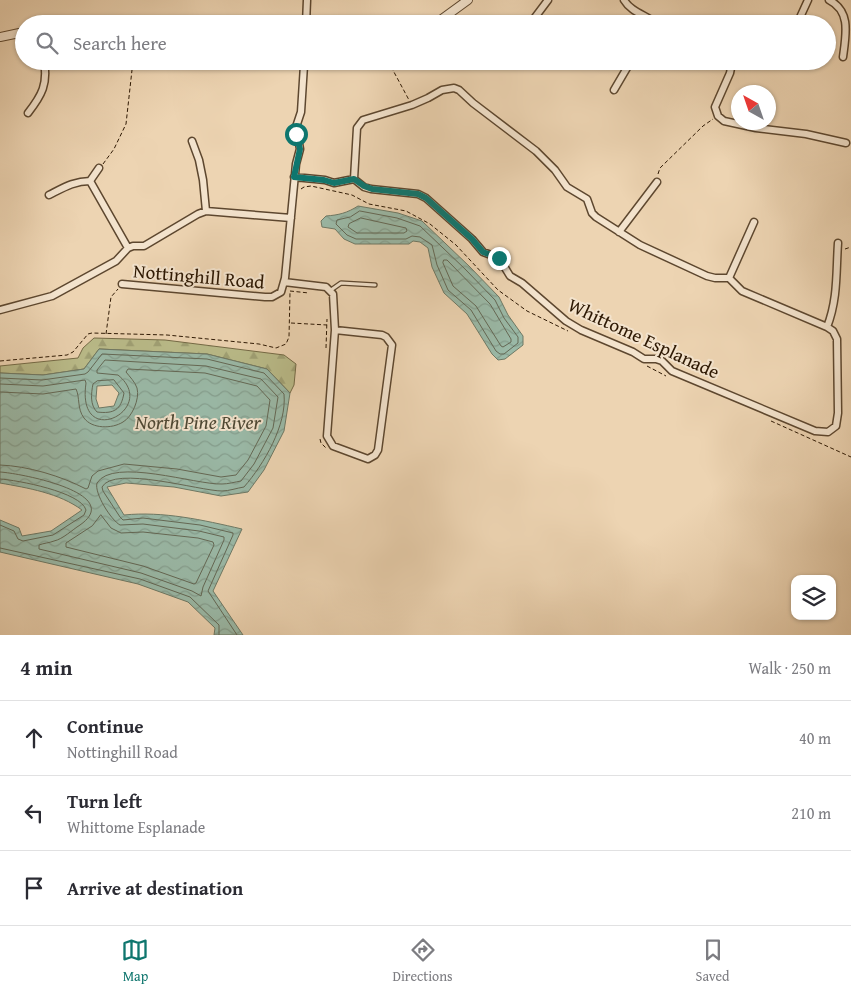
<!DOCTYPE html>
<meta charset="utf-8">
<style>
:root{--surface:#fff;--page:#f7f7f7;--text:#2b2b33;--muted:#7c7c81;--line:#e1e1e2;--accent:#0f766e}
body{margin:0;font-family:"Gentium Book Plus",serif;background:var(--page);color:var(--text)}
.controls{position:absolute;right:15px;bottom:15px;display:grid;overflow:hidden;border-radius:10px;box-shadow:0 1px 4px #0004}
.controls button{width:45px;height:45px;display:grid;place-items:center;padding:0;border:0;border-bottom:1px solid var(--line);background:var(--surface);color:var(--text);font:25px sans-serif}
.compass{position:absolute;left:731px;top:85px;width:45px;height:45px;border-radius:50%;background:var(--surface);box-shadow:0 1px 4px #0004;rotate:320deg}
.stop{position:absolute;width:15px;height:15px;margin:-11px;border:4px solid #0f766e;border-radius:50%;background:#fff}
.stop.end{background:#0f766e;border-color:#fff;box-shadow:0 1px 5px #0008}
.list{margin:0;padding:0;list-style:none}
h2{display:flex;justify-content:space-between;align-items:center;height:65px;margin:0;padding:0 20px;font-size:21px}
h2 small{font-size:16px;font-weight:400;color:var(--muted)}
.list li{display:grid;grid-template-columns:32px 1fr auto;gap:15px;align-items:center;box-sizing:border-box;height:75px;padding:0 20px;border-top:1px solid var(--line)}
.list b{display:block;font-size:19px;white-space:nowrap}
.list p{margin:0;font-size:16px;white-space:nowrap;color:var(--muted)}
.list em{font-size:16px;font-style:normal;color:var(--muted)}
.icon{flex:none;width:28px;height:28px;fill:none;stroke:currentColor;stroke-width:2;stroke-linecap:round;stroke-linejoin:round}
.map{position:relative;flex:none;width:851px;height:635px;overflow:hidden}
.search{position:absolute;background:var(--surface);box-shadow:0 1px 4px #0004;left:15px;right:15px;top:15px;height:55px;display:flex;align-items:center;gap:12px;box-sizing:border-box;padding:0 18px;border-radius:28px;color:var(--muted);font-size:19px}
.sheet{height:290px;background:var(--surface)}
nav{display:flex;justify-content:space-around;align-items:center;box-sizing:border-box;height:70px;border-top:1px solid var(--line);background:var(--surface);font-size:14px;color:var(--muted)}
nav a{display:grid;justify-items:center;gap:2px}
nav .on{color:var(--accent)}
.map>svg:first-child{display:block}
</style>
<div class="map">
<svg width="851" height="635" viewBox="0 0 851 635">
<defs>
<pattern id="forest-firs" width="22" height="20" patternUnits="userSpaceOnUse" patternTransform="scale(1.25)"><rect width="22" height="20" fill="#babc8a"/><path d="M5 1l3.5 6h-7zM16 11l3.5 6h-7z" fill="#a0a175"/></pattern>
<pattern id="water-waves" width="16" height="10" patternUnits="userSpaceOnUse" patternTransform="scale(1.25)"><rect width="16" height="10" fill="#9ab9a7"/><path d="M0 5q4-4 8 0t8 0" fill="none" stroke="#859e8e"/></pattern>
</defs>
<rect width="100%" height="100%" fill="#edd4b2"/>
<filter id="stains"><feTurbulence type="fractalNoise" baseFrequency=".004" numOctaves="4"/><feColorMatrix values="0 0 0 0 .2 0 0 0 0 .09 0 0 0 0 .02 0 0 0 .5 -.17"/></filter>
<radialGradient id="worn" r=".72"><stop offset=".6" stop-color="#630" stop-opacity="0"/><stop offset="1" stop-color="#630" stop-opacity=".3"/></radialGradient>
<path fill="url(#forest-firs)" stroke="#746a46" d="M94,338L165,340L284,355L296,364L294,385L290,393L267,369L207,354L99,349L84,369L43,375L0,373V366L78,358L83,348Z"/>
<path fill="url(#water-waves)" stroke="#6e7965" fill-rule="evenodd" d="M358,206L398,213L422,221L469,266L499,297L508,315L523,336V345L505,359L498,360L492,354L467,314L444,293L432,267L428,248L420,242L413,241L409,244H355L344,239L335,229L322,227L321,221L326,216C339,215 347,213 358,206Z
M99,349L207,354L267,369L290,393L284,431L264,470L248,492L221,496L174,487L126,483L107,487L124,515C163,511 203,520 242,529L213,591L243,635H214L215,628L188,602L138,584L0,552V520L19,528L22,536L51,531L82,510C59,493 28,488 0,483V373L43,375L84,369ZM112,385L119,393L114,406L99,408L96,399L97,386Z"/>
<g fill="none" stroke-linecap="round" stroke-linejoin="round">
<path stroke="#646855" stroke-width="1" d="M360,211L397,218L420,226L465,269L495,300L504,318L518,337V343L504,354H500L496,351L471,310L448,290L437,265L432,245L420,237L412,236L406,239H356L347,235L336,224L337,220L350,217Z
M361,218L406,228L407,231L404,233H357L348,227L349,224Z
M444,260H447L490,304L511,339V342L503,347L501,346L476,306L453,286L443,263Z
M0,378L42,380L85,374L88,372L102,354L207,359L264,373L284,394C287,425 264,464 244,487C237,488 229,491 222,491C200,491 114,465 102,487L103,491L120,517L123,520L143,518L200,525L233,533V535L208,591L237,635
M114,380L124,393C121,410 114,414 97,412C90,405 91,394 93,384L97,381Z
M0,384L43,386L85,380L86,383C76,452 160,409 118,375L97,373V370L105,360L206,366L261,379L278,397L273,428L254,464L241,481C235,482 228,484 222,484C196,485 113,457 97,483C94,493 111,520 120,525L143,524L199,531L224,537V540L203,587L201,596L192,591L141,573L39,549V545C44,543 49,543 54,541C63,539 72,530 80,525C126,493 19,473 0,472
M0,392L43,394L76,389C80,397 77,409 84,418C92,429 112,429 123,422C132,417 140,399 137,388C135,382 130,377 126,372L128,369L205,373L257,386L270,400L266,426L248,460L236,475L221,477L177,469L124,464L98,471L92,476L88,488L86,489C61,476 28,466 0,465
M0,479C17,480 81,492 86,510L84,515L53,535L23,541L18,539L14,531L0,525
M101,515L111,528L121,533L143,532L198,538L213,542L214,545L196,583L194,584L143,566L66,547V543L92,526Z
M0,548L140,579L190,597L219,625V635"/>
<defs>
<path id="service" d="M331,290L341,283L375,285"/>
<path id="minor" d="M624,0C631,12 646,15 657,24
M829,0C851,11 846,34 843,57
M306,24L307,0
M530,24L548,0
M797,24L808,0
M732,63L730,73L715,107L718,116L724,121L756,128L806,134L846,143
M614,90L631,61
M28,113C42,95 48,84 44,61
M192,141L199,160L203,180L206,211
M294,177L325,180L334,183L354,179L364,187L371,189L418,194L426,198L472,239L483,252L499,258L510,276L522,283L566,321L581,330L633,352L644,359H656L662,361L672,371L815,431L828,432L836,426L838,413L837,339L833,331L827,327L742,291L729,278H715L707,276L640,245L596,217L592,213L587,199L567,187L555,170L536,151L473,103L459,90L454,88L442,90L428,98L412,105L363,120L357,128L354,179
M90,181L128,248
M90,181L99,168
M49,195C63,188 74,181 90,181
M619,232L657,182
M729,278L754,222
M284,282L326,287L333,294L335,330L327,436L333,446L368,459L375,455L378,450L392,345L386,337L382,335L335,330
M122,284L265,297H272L281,292L285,278L296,164L300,149L296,127L301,112L304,65
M0,310L52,296L116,261L128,248L133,246H144L198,214L206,211L291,218
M827,327C838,299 836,272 838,243"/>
<path id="tertiary" d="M35,24L41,22L46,24
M435,24L468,0
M0,37L24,32
M298,61L301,64L307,65L314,61"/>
</defs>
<use href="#service" stroke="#5d472f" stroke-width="5.5"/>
<use href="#minor" stroke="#5d472f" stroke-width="9"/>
<use href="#tertiary" stroke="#5d472f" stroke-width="10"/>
<path stroke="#2d1803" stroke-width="1" stroke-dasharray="4 2.5" stroke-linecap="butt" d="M388,61L409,100
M103,164L114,149L126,124L133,61
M658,174L660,168L703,126L713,119
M301,189L304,187L311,186L352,195L369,204L406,211L430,224L456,245L498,290L527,311L568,331
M845,249L851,247
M290,291L309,293
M291,323L327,325
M106,334L111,297L118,289
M326,348L327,319
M0,361L67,355L73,352L88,334L92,333L167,335L259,344L276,348L286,344L289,337L290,293
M647,366L666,376
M771,421L851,457
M320,439L321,443L326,448"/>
<use href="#service" stroke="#f3e3cd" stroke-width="3"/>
<use href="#minor" stroke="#f3e3cd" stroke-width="6"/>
<use href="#tertiary" stroke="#f3e3cd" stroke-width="8"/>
</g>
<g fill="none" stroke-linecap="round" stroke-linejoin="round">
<path stroke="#0f766e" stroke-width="6" d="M296,134L300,149L294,177L324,180L334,183L354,179L364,186L372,189L418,194L426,198L472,239L483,252L499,258"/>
</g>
<g text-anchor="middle" stroke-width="4" stroke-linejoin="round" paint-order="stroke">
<g font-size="19" fill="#2d1803" stroke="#f3e3cd">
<text transform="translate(199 276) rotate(5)" y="7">Nottinghill Road</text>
<text transform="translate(644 338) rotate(25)" y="7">Whittome Esplanade</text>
</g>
<g font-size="20" font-style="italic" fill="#4e4834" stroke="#f3e3cd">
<text x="198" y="429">North Pine River</text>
</g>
</g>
<rect width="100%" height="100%" filter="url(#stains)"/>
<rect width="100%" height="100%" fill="url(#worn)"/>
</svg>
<div class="controls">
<button><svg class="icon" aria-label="layers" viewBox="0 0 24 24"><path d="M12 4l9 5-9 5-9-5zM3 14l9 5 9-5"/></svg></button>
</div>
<svg class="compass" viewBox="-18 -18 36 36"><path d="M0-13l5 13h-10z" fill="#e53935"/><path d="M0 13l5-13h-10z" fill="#7c7c81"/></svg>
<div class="stop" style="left:296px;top:134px"></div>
<div class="stop end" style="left:499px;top:258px"></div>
<div class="search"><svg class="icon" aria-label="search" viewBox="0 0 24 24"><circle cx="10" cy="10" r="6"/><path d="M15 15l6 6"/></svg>Search here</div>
</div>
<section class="sheet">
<h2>4 min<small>Walk · 250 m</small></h2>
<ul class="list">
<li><svg class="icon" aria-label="ahead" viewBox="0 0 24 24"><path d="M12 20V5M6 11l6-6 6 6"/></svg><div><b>Continue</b><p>Nottinghill Road</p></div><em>40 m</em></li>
<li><svg class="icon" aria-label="left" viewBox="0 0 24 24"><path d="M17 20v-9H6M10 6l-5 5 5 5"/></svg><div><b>Turn left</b><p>Whittome Esplanade</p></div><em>210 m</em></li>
<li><svg class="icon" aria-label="arrive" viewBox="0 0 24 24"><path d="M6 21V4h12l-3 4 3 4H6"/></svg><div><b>Arrive at destination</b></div></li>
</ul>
</section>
<nav>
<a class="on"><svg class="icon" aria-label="map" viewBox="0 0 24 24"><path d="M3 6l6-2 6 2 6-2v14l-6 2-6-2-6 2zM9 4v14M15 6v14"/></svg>Map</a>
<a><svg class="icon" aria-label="directions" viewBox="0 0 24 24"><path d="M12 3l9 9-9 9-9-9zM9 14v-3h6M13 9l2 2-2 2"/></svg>Directions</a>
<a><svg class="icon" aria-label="saved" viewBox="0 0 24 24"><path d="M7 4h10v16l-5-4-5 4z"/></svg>Saved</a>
</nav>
